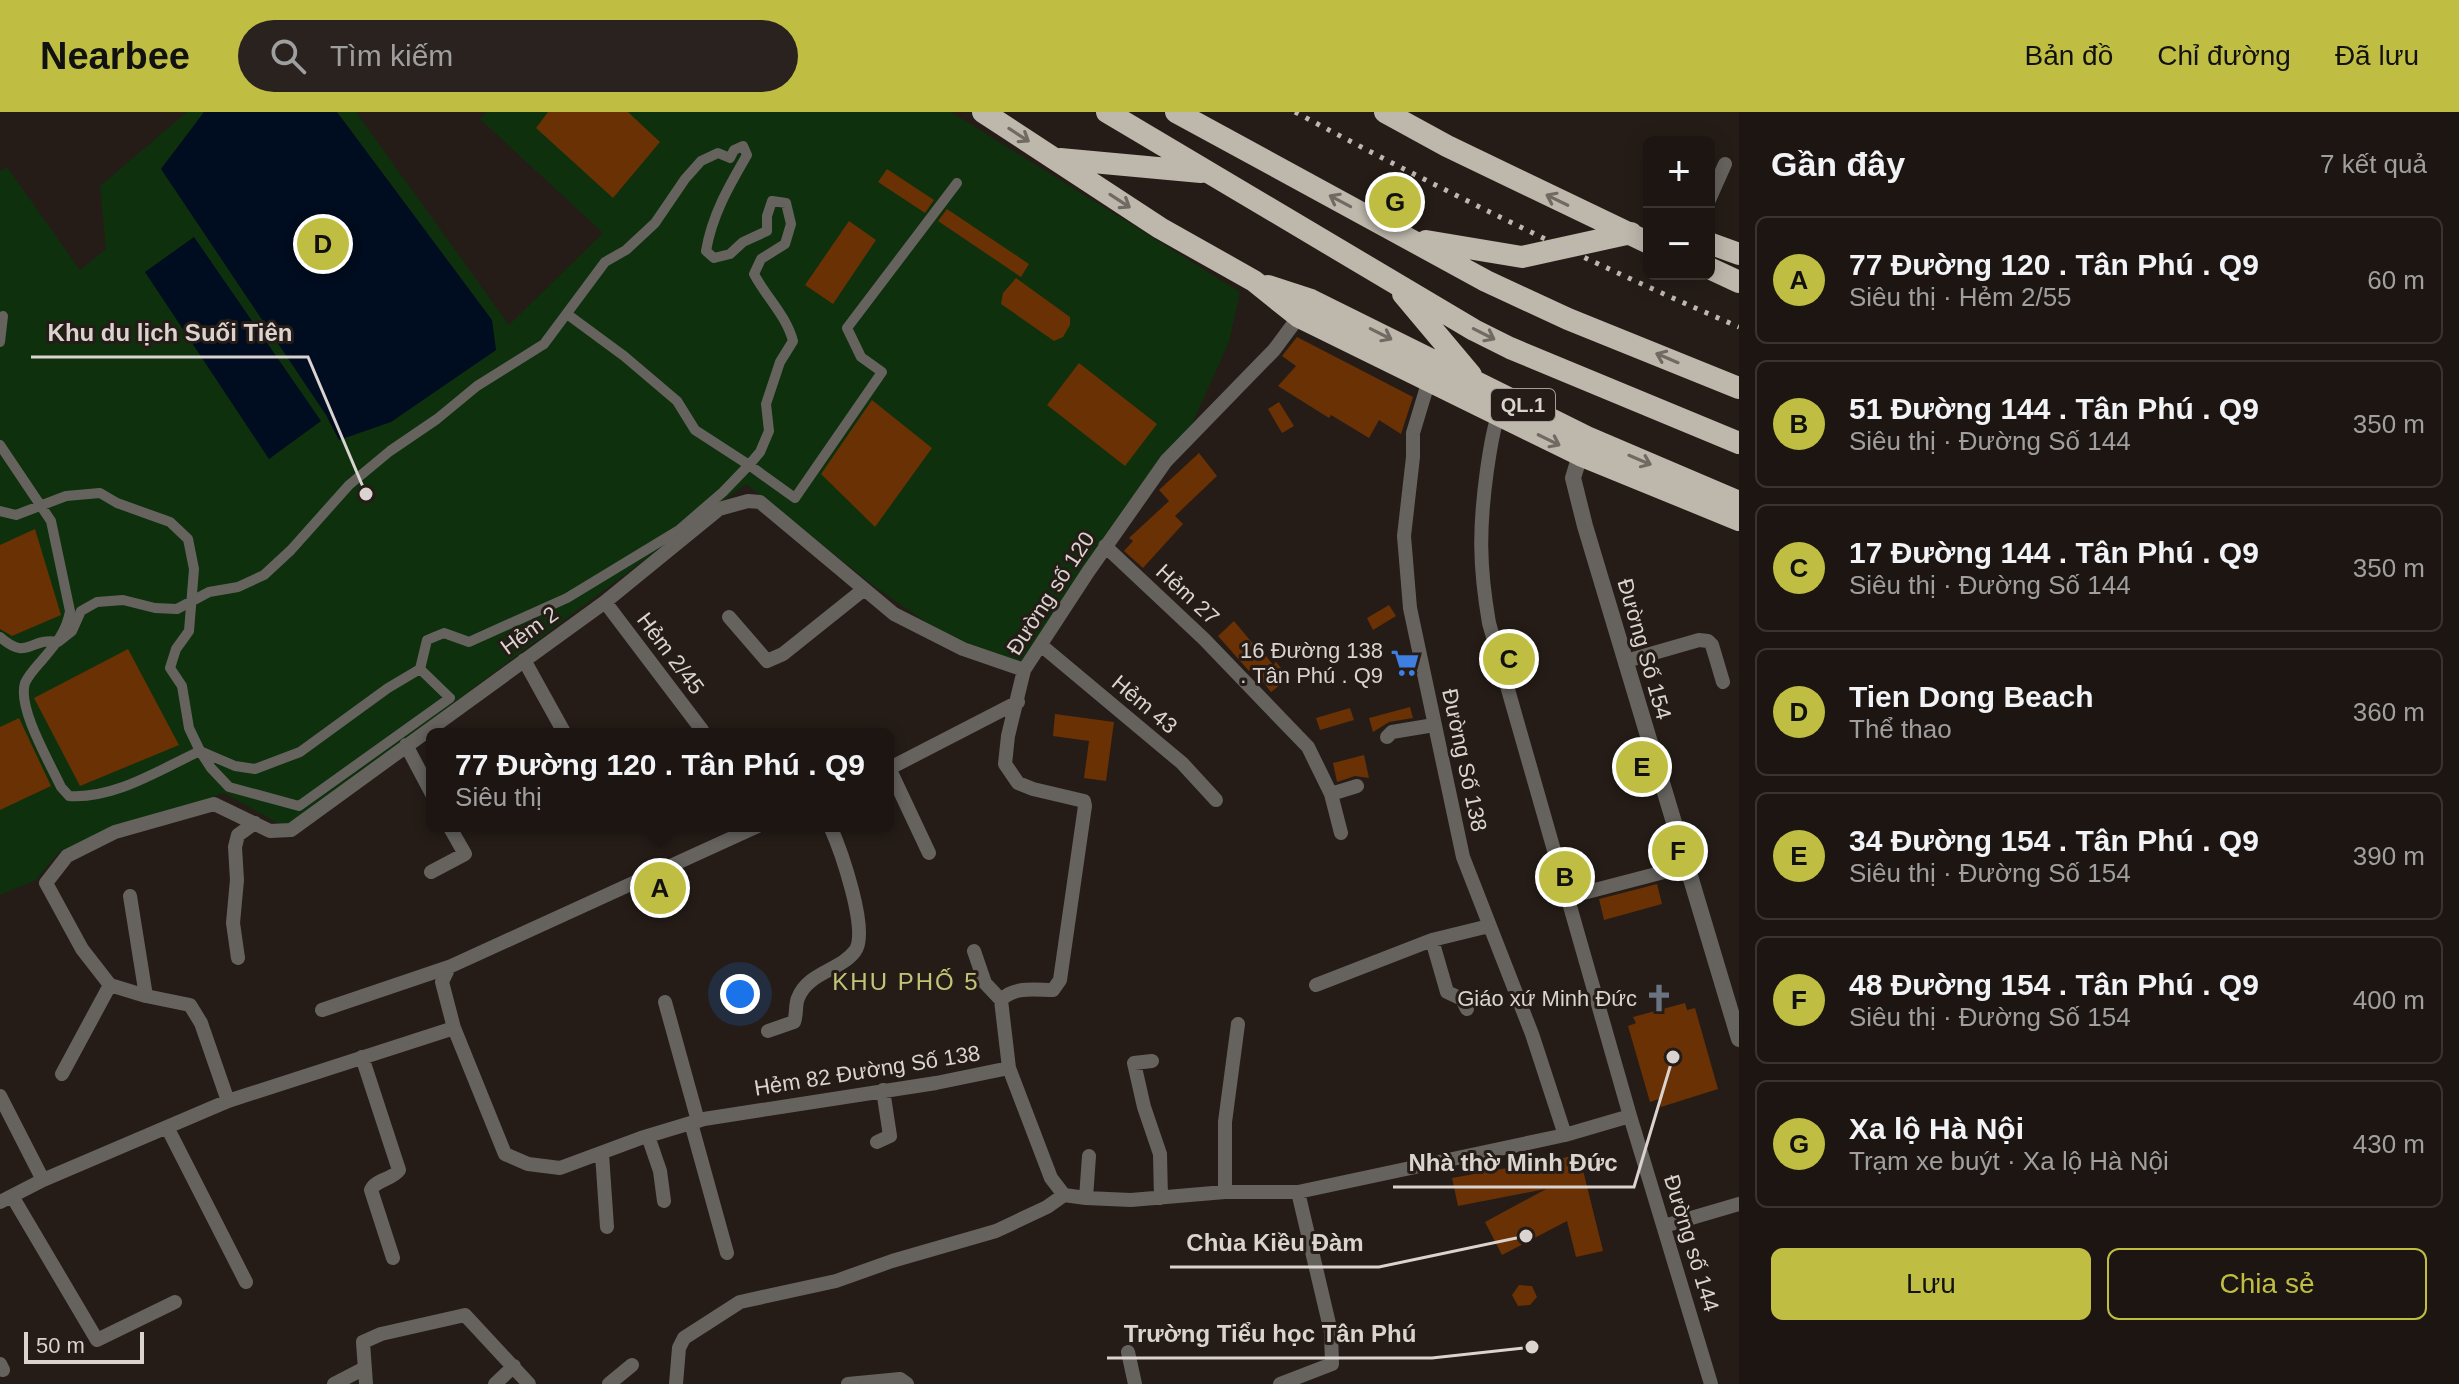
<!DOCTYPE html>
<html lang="vi">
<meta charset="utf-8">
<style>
:root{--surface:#1c1511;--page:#29221f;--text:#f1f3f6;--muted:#a09f9f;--line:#3a3431;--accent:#bfbe42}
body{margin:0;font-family:Helvetica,sans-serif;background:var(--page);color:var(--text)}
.controls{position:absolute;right:24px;top:24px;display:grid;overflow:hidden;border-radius:12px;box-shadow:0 4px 20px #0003}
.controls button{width:72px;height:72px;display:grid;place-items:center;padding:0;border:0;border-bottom:2px solid var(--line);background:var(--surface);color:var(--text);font:40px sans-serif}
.scale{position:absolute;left:24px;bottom:20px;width:120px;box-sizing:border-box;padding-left:8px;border:4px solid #dad3d0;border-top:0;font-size:22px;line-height:28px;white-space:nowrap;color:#dad3d0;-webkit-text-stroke:6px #251c17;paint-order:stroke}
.you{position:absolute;left:740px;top:882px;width:28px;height:28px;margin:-20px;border:6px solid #fff;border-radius:50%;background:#1a73e8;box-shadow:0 0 0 12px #1a73e833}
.badge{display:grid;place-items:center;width:52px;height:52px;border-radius:50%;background:var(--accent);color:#111;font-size:26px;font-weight:700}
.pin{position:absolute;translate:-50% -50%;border:4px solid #fff;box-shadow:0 2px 8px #0006}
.popup{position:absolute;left:426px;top:616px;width:468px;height:104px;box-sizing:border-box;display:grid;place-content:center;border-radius:12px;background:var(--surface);filter:drop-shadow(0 2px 6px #0005);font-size:26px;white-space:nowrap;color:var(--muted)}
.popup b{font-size:30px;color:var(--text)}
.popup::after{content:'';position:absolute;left:50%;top:100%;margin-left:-16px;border:16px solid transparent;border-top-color:var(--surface)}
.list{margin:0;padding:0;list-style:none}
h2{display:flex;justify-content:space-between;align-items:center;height:104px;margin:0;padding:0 32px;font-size:34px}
h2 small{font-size:26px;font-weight:400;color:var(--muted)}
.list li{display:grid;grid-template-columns:52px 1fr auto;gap:24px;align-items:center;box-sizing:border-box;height:128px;margin:0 16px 16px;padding:0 16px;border:2px solid var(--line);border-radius:12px}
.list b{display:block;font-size:30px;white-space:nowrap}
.list p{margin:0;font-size:26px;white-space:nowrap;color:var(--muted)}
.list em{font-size:26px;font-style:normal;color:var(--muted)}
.actions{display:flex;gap:16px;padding:24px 32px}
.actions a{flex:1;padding:18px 0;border:2px solid var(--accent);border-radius:12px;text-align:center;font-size:28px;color:var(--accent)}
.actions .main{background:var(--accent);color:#111}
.icon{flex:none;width:44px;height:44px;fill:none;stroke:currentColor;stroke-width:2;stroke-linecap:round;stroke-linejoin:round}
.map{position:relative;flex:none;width:1739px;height:1272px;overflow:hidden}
header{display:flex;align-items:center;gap:48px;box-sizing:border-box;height:112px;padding:0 40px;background:var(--accent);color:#111}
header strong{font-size:38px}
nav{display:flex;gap:44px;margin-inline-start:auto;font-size:28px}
.search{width:560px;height:72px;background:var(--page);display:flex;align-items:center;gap:20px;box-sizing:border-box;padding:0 28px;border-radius:44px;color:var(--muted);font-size:30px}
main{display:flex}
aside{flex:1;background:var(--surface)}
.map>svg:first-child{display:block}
</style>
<header>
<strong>Nearbee</strong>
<div class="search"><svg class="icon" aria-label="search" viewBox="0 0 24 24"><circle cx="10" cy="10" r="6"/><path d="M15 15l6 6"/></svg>Tìm kiếm</div>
<nav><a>Bản đồ</a><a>Chỉ đường</a><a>Đã lưu</a></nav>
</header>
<main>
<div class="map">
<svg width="1739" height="1272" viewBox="0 0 1739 1272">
<rect width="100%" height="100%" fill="#251c17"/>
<path fill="#0e300d" d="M187,0H356L509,213L603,121L480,7L487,0H951L1240,180L1229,230L1184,330L1024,552L966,538L874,474L746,372L287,716L224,681L60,739L36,768L0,783V59L7,55L80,158L106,137L100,74Z"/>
<path fill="#000c1f" d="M204,0H337L492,208L496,238L391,310L339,328L326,303L161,57Z
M194,125L321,309L269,347L145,160Z"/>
<path fill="#693104" d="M548,0H628L660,30L613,86L536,16Z
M887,57L934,88L925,101L878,70Z
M947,97L1029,152L1021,165L938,109Z
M849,109L876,128L833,192L805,173Z
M1016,166L1070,205V213L1063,225L1054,229L1001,192L1003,181Z
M1297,225L1413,285L1401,322L1379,308L1369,326L1331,303L1329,306L1278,274L1296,254L1282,244Z
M1079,251L1157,312L1125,354L1047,293Z
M872,288L932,336L875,415L821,362Z
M1279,290L1294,314L1282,321L1268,297Z
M1199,341L1217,364L1175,404L1183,412L1143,456L1124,439L1133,429L1129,426L1169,389L1159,378Z
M35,417L61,503L12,524L0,517V433Z
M1389,493L1396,504L1373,518L1367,506Z
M1234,509L1259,539L1261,537L1273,553L1276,550L1289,566L1271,580L1252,556L1249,559L1218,524Z
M128,537L179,633L80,674L34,586Z
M1410,595L1413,606L1389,610L1373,620L1369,606Z
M1350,596L1354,608L1320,618L1316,606Z
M1055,602L1114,610L1106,669L1084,666L1089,629L1053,624Z
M19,606L51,674L0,698V615Z
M1364,643L1369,666L1355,664L1337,670L1333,651Z
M1657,772L1662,792L1604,808L1599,787Z
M1685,891L1687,898L1695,896L1718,977L1661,995L1659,987L1650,990L1628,914L1636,911L1633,905Z
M1579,1042L1603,1139L1576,1145L1567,1109L1502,1143L1485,1110L1546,1077L1458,1094L1452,1066L1534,1051V1053Z
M1519,1173L1532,1174L1537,1185L1530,1193L1518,1194L1512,1183Z"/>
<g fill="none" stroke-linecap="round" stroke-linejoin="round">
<path stroke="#66635f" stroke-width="10" d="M0,230L3,204
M0,333L51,409L70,499C67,518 56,532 43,547C37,554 29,562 25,571C17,596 50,651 61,675L69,684C115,687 159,658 200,639L211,656L229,675L299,694L450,586L420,557L427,528L444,521L469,530L567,486L679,418L723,380L749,353L795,386L882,260L861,245L847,216L957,71
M0,399L16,403L66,384L100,381L117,391L170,410L188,427L194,457L189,519L176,537L170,556L182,574L189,616L200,639L235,654L255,657L300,640L388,576L420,557
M0,525C29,550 28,525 58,530L72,519L81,499L97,490L123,488L155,496L177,497L209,480L238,475L264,463L291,438L349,373L390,339L437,307L477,274L544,232L605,150L626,138L655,111L685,67L701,49L718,41L730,46L734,38L743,34L747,43C729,74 712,103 706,139L714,146L730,142L743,130L767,119V104L772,89L786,91L791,112L785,132L761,147L754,162C766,185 786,203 793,229L780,250L766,292L769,319L760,340L749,353L695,318L677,289L624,244L567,202"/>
<path stroke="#66635f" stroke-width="14" d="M1709,88L1725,52
M1303,199L1274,238L1166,349L1088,460L1024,558L1008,624L1005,652L1018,671L1033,677L1084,689L1085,694L1060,868L1053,878C1035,878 1014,874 1001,888L1009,956L1051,1066L1064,1083L1086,1086L1131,1088L1225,1080H1298L1565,1023L1630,1004
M1429,268L1413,321V345L1404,424L1410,496L1463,745L1532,922L1565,1023
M1498,304C1492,321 1490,339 1487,358C1479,416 1479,453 1489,511L1630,1004L1711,1272
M1105,434L1204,527L1308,635L1331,682L1341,721
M605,490L702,618
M729,505L767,549L783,542L863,478
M1042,534L1182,651L1216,688
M524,548L565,622
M1626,549L1699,528L1708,529L1712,533L1723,570
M1387,625L1392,620L1434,613
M406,633L432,682
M889,656L929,741
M888,657L1018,590
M1331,682L1357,674
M758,714L449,855L442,870L454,916L505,1042L528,1052L560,1056L641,1026L704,1007L936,971L1009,956
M431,760L465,742L449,714
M130,784L146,884
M1568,785L1687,754
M1432,828L1447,880L1462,887L1467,897
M974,839L985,871L1001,888
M238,846L233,811L237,768L235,735L238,723L255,711
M1316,873L1432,828L1489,814
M665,890L698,1009
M322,898L449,855
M768,919L794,910C797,902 795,893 798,886C808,860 840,859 855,839C870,820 840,736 830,714
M362,945L399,1058C392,1068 376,1067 371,1078L393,1146
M1152,949L1134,951L1144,995L1160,1042L1161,1086
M62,962L110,873
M0,984L43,1068
M228,989L201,911L190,893L146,884L110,873L82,837L46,771L67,744L115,720L214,692L270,719L291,718L605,490L719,397L748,389L760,390L894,502L963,537L1024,558
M691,1011L727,1141
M167,1015L246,1170
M648,1024L660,1059L664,1089
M877,1030L890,1024L883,978
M602,1042L607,1115
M1225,1080V1010L1238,912
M12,1084L97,1228L175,1190
M1086,1086L1089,1044
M0,1090L43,1068L228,989L454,916
M1664,1114L1739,1092
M1128,1240L1135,1272
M0,1252L3,1258
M334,1272L363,1257
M366,1272L363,1230L381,1222L465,1203L529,1272
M495,1272L514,1254
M609,1272L632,1253
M676,1272L679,1236L684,1226L740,1190L836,1169L892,1149L996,1119L1047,1095L1064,1083
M848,1272L900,1267L907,1272
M1280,1272L1332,1252L1331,1220L1298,1080"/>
<path stroke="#66635f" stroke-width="16" d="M1580,343L1573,366L1585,414L1739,927"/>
<path stroke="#bdb7ac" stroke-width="22" d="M983,0L1160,116L1254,169L1299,205L1580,343L1739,408
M1107,0L1474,218L1510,236L1739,331
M1176,0L1486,169L1568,207L1739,276
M1385,0L1447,34L1649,131
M1060,47L1201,60
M1426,129L1522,145L1631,121
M1709,131L1739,142
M1709,156L1739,170
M1268,174L1311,188L1587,325L1739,390
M1403,182L1471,263"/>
<path stroke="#beb7b3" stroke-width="5" stroke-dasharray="4 8" stroke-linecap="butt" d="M1295,0C1441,78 1588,150 1739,215"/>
</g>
<defs><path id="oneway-shaft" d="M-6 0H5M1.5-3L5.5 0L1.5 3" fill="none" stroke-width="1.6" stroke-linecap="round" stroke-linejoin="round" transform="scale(2)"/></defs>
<g stroke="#716a62">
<use href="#oneway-shaft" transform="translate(1019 23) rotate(33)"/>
<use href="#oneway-shaft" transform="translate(1557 88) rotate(-154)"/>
<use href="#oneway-shaft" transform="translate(1120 89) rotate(33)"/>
<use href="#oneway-shaft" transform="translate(1340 89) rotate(-152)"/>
<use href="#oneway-shaft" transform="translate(1381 222) rotate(27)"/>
<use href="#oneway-shaft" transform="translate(1484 222) rotate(27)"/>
<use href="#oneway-shaft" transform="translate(1667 246) rotate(-157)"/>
<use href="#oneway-shaft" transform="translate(1549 328) rotate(26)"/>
<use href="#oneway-shaft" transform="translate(1640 348) rotate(23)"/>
</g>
<defs>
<symbol id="supermarket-bare" viewBox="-9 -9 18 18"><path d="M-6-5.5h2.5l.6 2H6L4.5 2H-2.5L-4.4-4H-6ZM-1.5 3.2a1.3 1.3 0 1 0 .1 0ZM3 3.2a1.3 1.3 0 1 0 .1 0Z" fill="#3f7fe0" stroke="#251c17" stroke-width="2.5" paint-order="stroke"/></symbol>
<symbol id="church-bare" viewBox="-9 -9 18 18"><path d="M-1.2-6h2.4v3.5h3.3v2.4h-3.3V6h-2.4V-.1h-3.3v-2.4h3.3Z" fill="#6b7280" stroke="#251c17" stroke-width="2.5" paint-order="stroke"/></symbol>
</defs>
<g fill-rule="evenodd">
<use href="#supermarket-bare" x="1385" y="531" width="40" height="40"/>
<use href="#church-bare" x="1639" y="866" width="40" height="40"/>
</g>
<g text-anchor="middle" stroke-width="6" stroke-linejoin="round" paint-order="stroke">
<rect fill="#251c17" stroke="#a49c98" stroke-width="2" x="1491" y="277" width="64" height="32" rx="6"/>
<g font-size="20" font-weight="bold" fill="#dad3d0">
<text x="1523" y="300">QL.1</text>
</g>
<g font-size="22" fill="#dad3d0" stroke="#251c17">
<text transform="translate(1050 481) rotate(-57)" y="8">Đường số 120</text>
<text transform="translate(1188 482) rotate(43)" y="8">Hẻm 27</text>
<text transform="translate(529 518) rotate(-36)" y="8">Hẻm 2</text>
<text transform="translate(1645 537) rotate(74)" y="8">Đường Số 154</text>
<text transform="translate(671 541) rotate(53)" y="8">Hẻm 2/45</text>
<text transform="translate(1145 592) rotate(40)" y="8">Hẻm 43</text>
<text transform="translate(1465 648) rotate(78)" y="8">Đường Số 138</text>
<text transform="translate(867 958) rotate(-9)" y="8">Hẻm 82 Đường Số 138</text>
<text transform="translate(1692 1131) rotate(73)" y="8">Đường số 144</text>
</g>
<g font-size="22" fill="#dad3d0" stroke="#251c17" text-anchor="end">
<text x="1383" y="546">16 Đường 138<tspan x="1383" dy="25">. Tân Phú . Q9</tspan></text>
<text x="1637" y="894">Giáo xứ Minh Đức</text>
</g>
<g font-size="24" letter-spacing="2" fill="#c3c477" stroke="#251c17">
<text x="906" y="878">KHU PHỐ 5</text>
</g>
</g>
<path fill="none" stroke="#dad3d0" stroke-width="3" d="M366 382L308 245H31M1673 945L1634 1075H1393M1526 1124L1379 1155H1170M1532 1235L1432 1246H1107"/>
<g fill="#dad3d0" stroke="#251c17" stroke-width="3">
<circle cx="366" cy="382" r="8"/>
<circle cx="1673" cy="945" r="8"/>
<circle cx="1526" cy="1124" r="8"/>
<circle cx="1532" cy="1235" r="8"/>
</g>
<g font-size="24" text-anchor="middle" font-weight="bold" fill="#dad3d0" stroke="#251c17" stroke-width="6" stroke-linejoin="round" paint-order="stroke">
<text x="170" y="229">Khu du lịch Suối Tiên</text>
<text x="1513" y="1059">Nhà thờ Minh Đức</text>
<text x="1275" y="1139">Chùa Kiều Đàm</text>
<text x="1270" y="1230">Trường Tiểu học Tân Phú</text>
</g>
</svg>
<div class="controls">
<button>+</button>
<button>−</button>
</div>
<div class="scale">50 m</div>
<div class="you"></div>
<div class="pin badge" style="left:660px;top:776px">A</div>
<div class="popup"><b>77 Đường 120 . Tân Phú . Q9</b>Siêu thị</div>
<div class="pin badge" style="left:1565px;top:765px">B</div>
<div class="pin badge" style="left:1509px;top:547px">C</div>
<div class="pin badge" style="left:323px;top:132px">D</div>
<div class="pin badge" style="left:1642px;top:655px">E</div>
<div class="pin badge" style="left:1678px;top:739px">F</div>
<div class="pin badge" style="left:1395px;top:90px">G</div>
</div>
<aside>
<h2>Gần đây<small>7 kết quả</small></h2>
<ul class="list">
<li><span class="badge">A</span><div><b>77 Đường 120 . Tân Phú . Q9</b><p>Siêu thị · Hẻm 2/55</p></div><em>60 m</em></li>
<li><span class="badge">B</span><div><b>51 Đường 144 . Tân Phú . Q9</b><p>Siêu thị · Đường Số 144</p></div><em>350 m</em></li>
<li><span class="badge">C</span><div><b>17 Đường 144 . Tân Phú . Q9</b><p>Siêu thị · Đường Số 144</p></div><em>350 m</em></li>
<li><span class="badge">D</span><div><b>Tien Dong Beach</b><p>Thể thao</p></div><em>360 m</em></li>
<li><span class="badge">E</span><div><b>34 Đường 154 . Tân Phú . Q9</b><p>Siêu thị · Đường Số 154</p></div><em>390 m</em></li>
<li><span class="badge">F</span><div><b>48 Đường 154 . Tân Phú . Q9</b><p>Siêu thị · Đường Số 154</p></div><em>400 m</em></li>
<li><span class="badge">G</span><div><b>Xa lộ Hà Nội</b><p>Trạm xe buýt · Xa lộ Hà Nội</p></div><em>430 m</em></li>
</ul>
<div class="actions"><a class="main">Lưu</a><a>Chia sẻ</a></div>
</aside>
</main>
